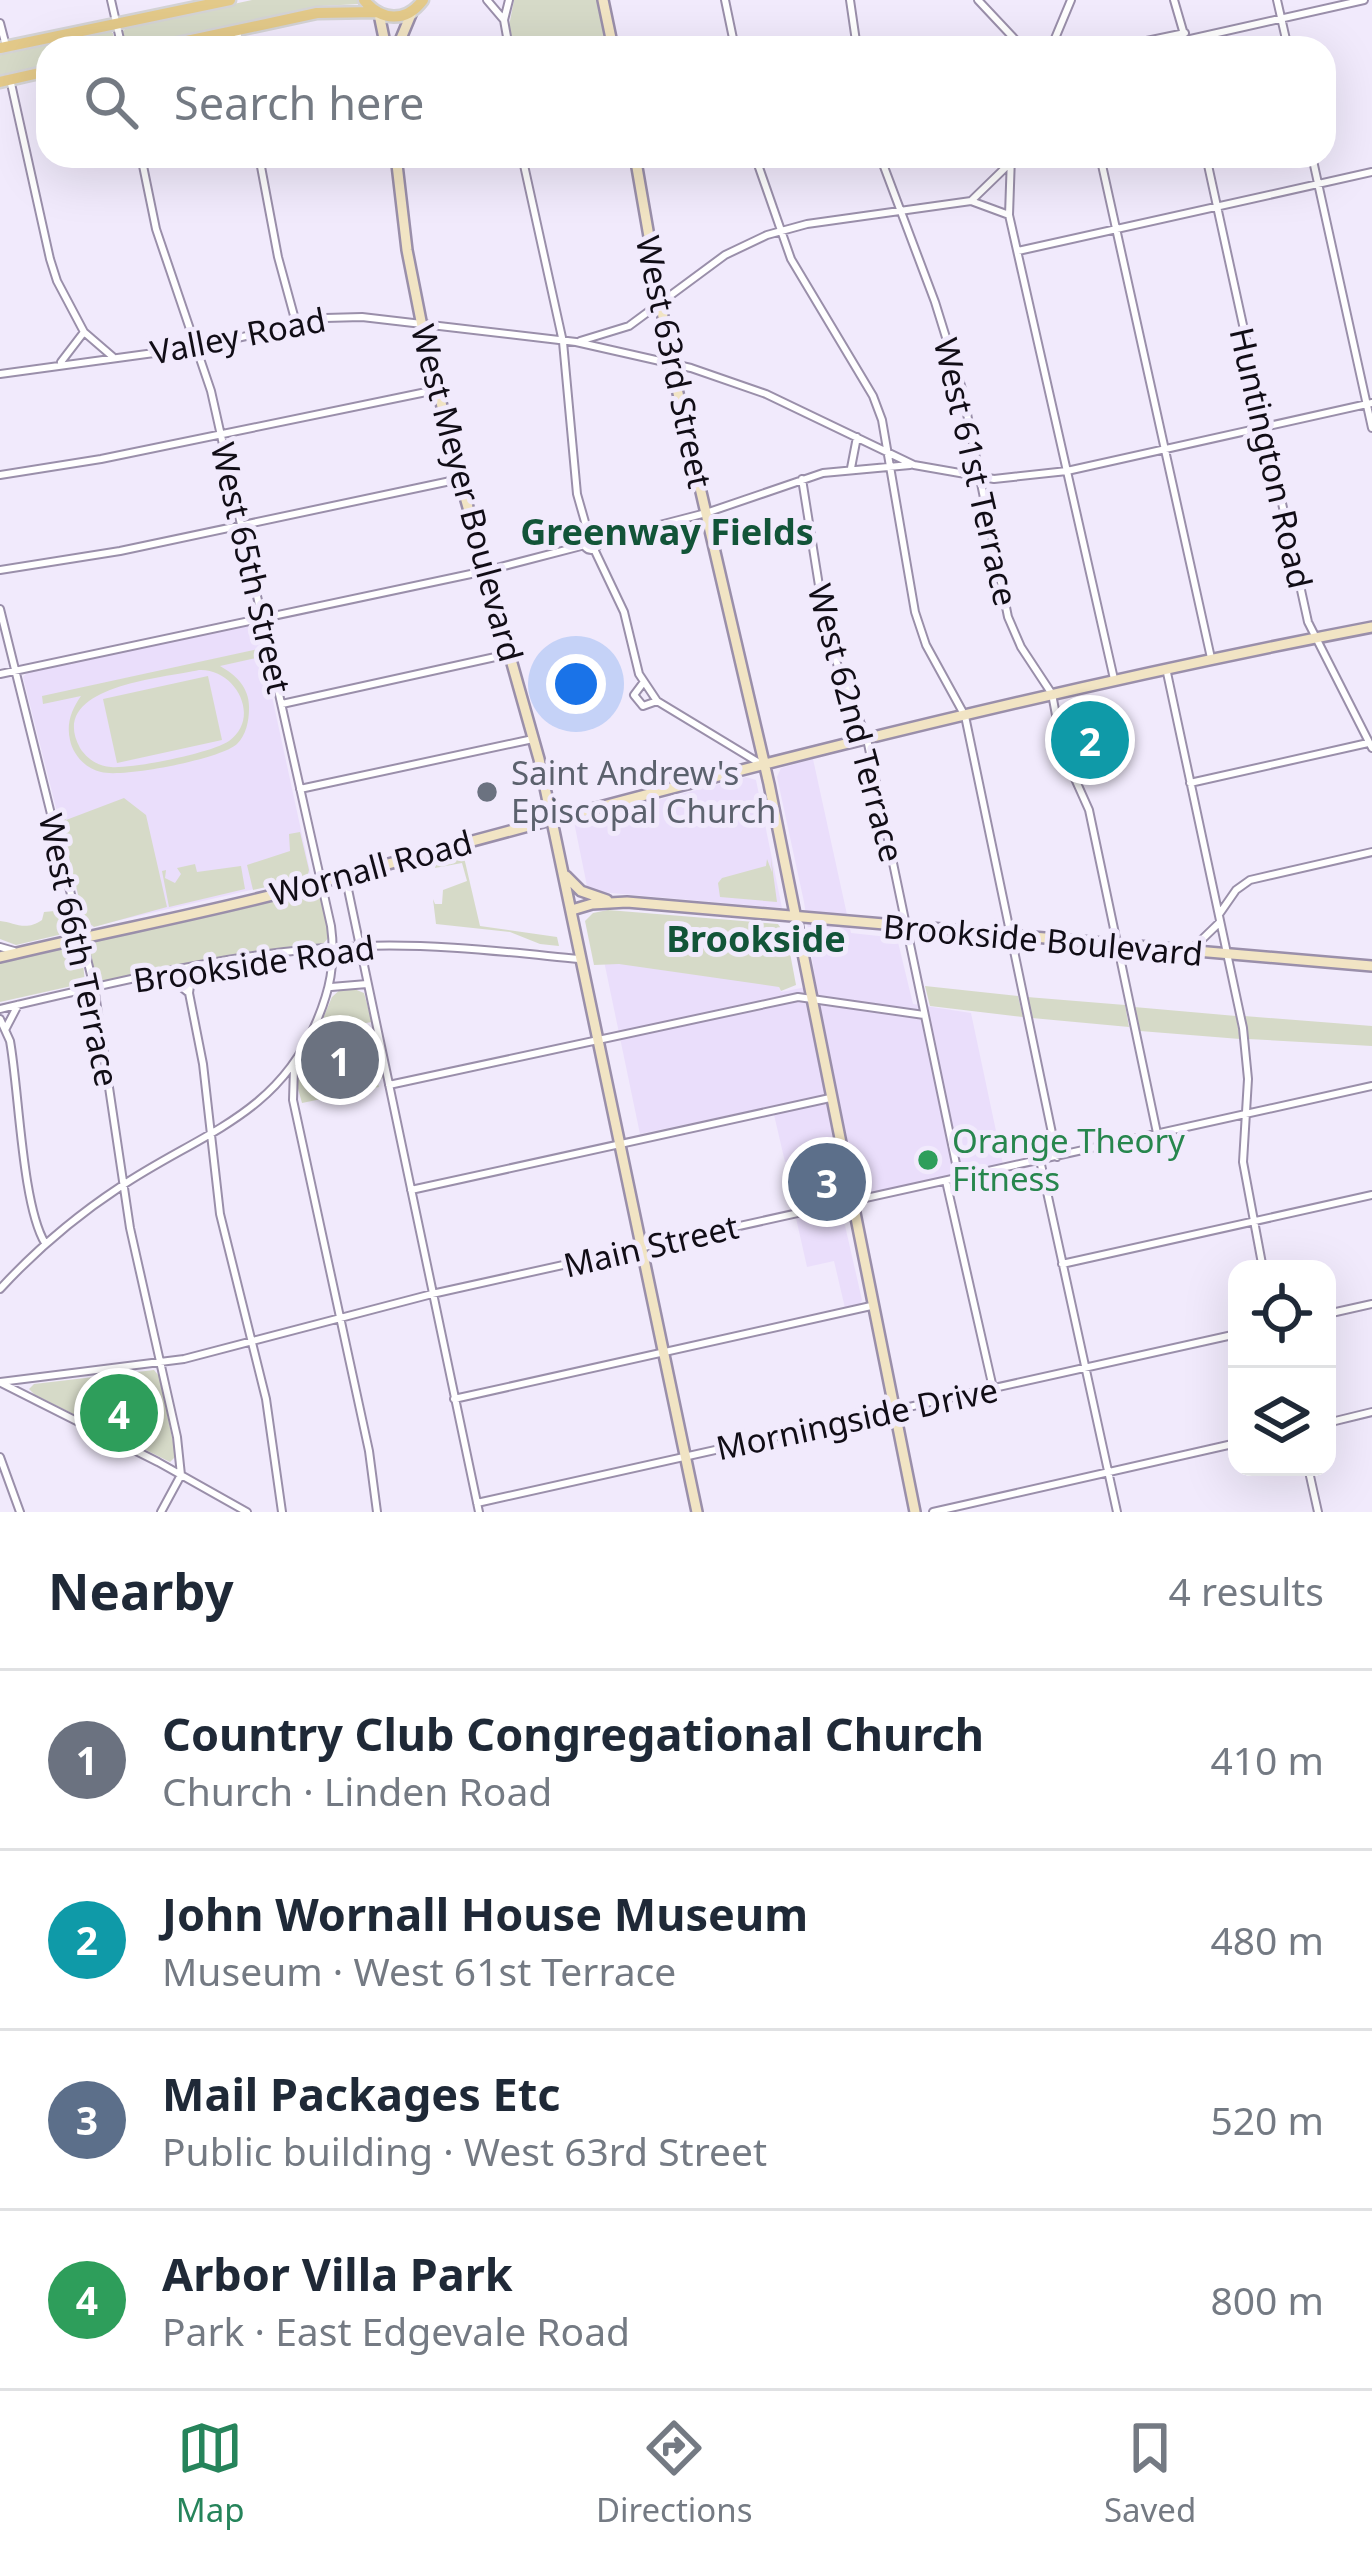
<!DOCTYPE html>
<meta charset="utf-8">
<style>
:root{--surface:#fff;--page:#f2f2f3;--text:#1f2937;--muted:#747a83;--line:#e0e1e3;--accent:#26845b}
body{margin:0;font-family:"Noto Sans",sans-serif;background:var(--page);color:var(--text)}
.controls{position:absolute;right:36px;bottom:36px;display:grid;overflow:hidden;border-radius:24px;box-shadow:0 12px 48px #0002}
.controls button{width:108px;height:108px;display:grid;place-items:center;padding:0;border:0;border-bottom:3px solid var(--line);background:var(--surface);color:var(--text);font:60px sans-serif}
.you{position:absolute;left:576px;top:684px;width:42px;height:42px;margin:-30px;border:9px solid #fff;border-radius:50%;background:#1a73e8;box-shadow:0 0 0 18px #1a73e833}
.badge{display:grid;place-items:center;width:78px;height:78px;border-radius:50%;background:var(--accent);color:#fff;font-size:39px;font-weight:700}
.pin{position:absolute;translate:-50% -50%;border:6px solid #fff;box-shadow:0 3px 12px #0006}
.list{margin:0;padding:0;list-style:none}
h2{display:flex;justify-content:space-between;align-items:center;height:156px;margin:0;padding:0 48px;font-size:51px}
h2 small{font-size:39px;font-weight:400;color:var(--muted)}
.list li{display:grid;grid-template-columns:78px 1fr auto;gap:36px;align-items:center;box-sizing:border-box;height:180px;padding:0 48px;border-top:3px solid var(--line)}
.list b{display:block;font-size:45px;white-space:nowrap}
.list p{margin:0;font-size:39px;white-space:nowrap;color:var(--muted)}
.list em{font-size:39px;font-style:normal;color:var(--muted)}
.icon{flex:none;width:66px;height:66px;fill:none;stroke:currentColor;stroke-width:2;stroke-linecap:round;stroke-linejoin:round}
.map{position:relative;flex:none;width:1372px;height:1512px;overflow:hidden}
.search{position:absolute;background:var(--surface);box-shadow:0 12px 48px #0002;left:36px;right:36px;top:36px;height:132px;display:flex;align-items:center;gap:30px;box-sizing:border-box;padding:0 42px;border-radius:36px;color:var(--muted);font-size:45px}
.sheet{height:876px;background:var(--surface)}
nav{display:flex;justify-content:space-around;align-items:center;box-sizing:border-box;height:168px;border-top:3px solid var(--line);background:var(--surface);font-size:33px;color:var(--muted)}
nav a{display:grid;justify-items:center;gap:6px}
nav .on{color:var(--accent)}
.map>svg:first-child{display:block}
</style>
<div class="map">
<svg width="1372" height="1512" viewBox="0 0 1372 1512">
<rect width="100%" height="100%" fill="#f1eafc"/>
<path fill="#eadefb" d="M249,624L258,632L311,876L90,927L84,919L23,677L27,673Z
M813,759L851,933L897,938L913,1004L971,1013L1003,1164L810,1206L800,1159L785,1162L772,1106L640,1134L604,961L778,985L781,992L816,985L804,902L777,777L781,768Z
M746,777L756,780L782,908L588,891L574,822Z
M841,1208L862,1300L860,1304L845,1308L834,1261L807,1267L796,1218Z"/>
<path fill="#d6dac8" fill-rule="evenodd" d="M252,0H359L360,4L321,6L129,47L125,45L122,32L127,27Z
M514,0H598L608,48H512L509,26Z
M108,30L113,33L116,48H48V66L0,76V53Z
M258,649L260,657L220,666C236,675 250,688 249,709C249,721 246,735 237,744C221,759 123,778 101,772C86,769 73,755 70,740C66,723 72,709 81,696L43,704L42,696ZM199,670C235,668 262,717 229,741C212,753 132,769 111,767C98,766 87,759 80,748C46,686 164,678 199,670Z
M208,676L222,740L117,763L103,699Z
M124,798L146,815L167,907L94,927L84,919L59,816L63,814L66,820Z
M300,832L309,870L307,878L253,890L247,865L290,851L289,834Z
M463,853L480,926L557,937L559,946L540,944L510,932L436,924L433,899L435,904H442L443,890L467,881L462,863L435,868L436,860Z
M771,858L777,902L720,897L718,883L722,878L766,866L767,859L772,872Z
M195,864L197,872L241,866L245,889L169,907L162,871L166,870L165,878L175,883L181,874L177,868Z
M316,890L321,895L329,937L323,944L103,981L95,976L89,948L95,941Z
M69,906L72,924L67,933L16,945L0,939V921C14,922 25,932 42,920L44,912L66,910Z
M608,910L778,924L787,937L796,985L781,991L779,987L619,964L594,965L585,921L593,913Z
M76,946L82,953L85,983L0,1002V962Z
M344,986L345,990L347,986L364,993L372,1022L322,1030L319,1028L332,997Z
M925,986L1018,996L1023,1017L930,1006Z
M1027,997L1125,1005L1129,1027L1032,1018Z
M1134,1007L1236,1016L1240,1039L1140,1031Z
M1244,1016L1372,1026V1046L1248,1039Z
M302,1061L314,1065L317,1083L326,1082L328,1088L362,1084L360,1070L368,1068V1074L381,1066L383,1078L377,1080L379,1087L302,1103L297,1085Z
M154,1370L159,1376L176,1456L170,1462L35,1395L29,1389L34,1384Z"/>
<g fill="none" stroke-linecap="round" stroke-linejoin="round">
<defs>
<path id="minor" d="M111,0L122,48
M487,0L504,20
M725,0L735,48
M850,0L857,48
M978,0L1023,48
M1174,0L1188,48
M1277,0L1288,48
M0,23L6,46
M237,30L240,48
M1186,40L1364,0
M509,48L504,20L509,0
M1051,48L1071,0
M1113,48L1185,33
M10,79L50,259L57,281L84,332L61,362
M259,156L278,257L296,323
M522,156L563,342L577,494L589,536
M755,156L791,259L873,396L882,420L915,612L926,645L965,716L1057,1157
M880,156L935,302L962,389L1008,617L1021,647L1052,694L1063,752L1089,810L1157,1133
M1011,156L1009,215L1114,679
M1100,156L1211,658
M1206,156L1308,622L1372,748
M1312,156L1372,428
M971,201L1009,215
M1018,251L1372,172
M84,332L113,357
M580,341L629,326L725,255L767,235L807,224L971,201L1005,168
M0,374L198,347L325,318L362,317L576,342L691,368L766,394L914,465L994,479L1067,471L1372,403
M851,468L857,437
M0,475L101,459L436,390
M802,479L824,617L838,667L867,739L959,1178
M584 543a7 7 0 1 1 14 0a7 7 0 1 1-14 0Z
M598,541L706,513L823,473L910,465
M594,549L624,612L639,674L657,701L761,764
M0,570L120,551L460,479
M0,609L94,987L130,1228L177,1437L181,1475L161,1512
M1166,668L1243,1028L1248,1079L1243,1162L1263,1269
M0,674L485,571L585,545
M643,683L634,695L643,706L657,701
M282,704L509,654
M1190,783L1368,743
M300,789L533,739
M345,875L479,1512
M1220,913L1236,890L1250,880L1372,852
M0,947L14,951
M1190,951L1219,923
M165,974L189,993L203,1064L220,1214L266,1399L282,1512
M331,987L367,984
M189,993L191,978L199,970
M0,1009C117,982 240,950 360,946C433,943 506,952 579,959
M0,1019L10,1041C19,1091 22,1205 45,1243
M6,1028L18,1005
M294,1068L293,1100L369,1451L377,1512
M389,1085L798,997L924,1015
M1040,1160L1117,1512
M946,1181L993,1388
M411,1190L830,1098
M1062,1264L1372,1195
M0,1289C36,1250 76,1216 120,1187C197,1135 275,1117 315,1025C330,991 336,963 331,926L211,391L156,229L141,156
M1327,1314L1372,1304
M0,1382L184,1359L432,1294L1372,1086
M1,1383L158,1462L247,1512
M454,1399L871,1306
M1327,1423L1372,1412
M0,1457L20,1512
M1308,1467L1318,1512
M477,1503L1237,1334
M933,1512L1237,1443"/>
<path id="secondary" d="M603,0L613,48
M379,14L386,48
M397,48L412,12
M396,156L407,250L422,326L460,479L539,759L697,1512
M635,156L671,363L769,784L915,1512
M566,876L581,891L607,900
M572,910L592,904L627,902L1372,966
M0,957C106,931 214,912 319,883C667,787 1017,695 1372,627"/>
<path id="primary" d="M364,0C381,21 406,23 423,0
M0,48L230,0
M154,48L317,13L376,12
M0,82L48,71"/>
</defs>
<use href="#minor" stroke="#9a8faa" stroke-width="10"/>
<use href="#secondary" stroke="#9a8faa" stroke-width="14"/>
<use href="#primary" stroke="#d4d3d5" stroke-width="15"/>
<use href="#minor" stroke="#fff" stroke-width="6"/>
<use href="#secondary" stroke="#f1e4c4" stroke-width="9"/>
<use href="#primary" stroke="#e3c989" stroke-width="10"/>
</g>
<circle fill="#6b7280" stroke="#f1eafc" stroke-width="4.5" cx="487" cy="792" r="12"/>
<circle fill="#2e9e5b" stroke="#f1eafc" stroke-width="4.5" cx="928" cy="1160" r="12"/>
<g text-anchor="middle" stroke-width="10" stroke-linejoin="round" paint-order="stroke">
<g font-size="33" fill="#110d16" stroke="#f1eafc">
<text transform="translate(238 336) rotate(-11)" y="12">Valley Road</text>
<text transform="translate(674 362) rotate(78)" y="12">West 63rd Street</text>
<text transform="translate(1271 458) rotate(77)" y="12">Huntington Road</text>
<text transform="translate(976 472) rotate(77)" y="12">West 61st Terrace</text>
<text transform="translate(467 493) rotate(75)" y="12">West Meyer Boulevard</text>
<text transform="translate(251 568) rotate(77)" y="12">West 65th Street</text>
<text transform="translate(856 723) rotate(75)" y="12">West 62nd Terrace</text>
<text transform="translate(371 868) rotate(-15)" y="12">Wornall Road</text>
<text transform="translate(1043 940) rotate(5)" y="12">Brookside Boulevard</text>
<text transform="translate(79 950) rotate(78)" y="12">West 66th Terrace</text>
<text transform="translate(254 964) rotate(-8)" y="12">Brookside Road</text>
<text transform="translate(651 1246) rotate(-13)" y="12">Main Street</text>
<text transform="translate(857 1419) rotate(-12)" y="12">Morningside Drive</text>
</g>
<g font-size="33" fill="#5b616d" stroke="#f1eafc" text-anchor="start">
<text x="511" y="785">Saint Andrew's<tspan x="511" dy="38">Episcopal Church</tspan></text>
</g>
<g font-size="33" fill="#27864d" stroke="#f1eafc" text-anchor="start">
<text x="952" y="1153">Orange Theory<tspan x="952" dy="38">Fitness</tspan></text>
</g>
<g font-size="36" font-weight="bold" fill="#125438" stroke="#f1eafc">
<text x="667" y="545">Greenway Fields</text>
<text x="756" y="952">Brookside</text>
</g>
</g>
</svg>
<div class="controls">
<button><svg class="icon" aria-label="locate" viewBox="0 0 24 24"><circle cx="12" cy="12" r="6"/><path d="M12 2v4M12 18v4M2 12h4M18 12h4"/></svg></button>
<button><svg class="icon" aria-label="layers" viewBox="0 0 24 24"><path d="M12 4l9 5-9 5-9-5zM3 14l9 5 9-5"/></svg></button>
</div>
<div class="you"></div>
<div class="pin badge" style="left:340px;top:1060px;background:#6b7280">1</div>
<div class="pin badge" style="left:1090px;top:740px;background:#0f9aa8">2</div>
<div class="pin badge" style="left:827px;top:1182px;background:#5c6f8a">3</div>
<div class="pin badge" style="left:119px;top:1413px;background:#2e9e5b">4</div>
<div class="search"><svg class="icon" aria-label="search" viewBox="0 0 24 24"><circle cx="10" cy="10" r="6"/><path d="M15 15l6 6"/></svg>Search here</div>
</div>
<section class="sheet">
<h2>Nearby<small>4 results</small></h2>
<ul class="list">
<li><span class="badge" style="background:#6b7280">1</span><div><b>Country Club Congregational Church</b><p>Church · Linden Road</p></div><em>410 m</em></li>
<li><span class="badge" style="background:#0f9aa8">2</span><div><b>John Wornall House Museum</b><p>Museum · West 61st Terrace</p></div><em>480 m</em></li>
<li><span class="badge" style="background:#5c6f8a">3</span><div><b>Mail Packages Etc</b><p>Public building · West 63rd Street</p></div><em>520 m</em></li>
<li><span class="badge" style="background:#2e9e5b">4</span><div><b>Arbor Villa Park</b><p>Park · East Edgevale Road</p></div><em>800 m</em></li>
</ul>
</section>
<nav>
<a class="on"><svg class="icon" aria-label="map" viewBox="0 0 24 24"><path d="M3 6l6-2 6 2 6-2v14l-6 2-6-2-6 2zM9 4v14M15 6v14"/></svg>Map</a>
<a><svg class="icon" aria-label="directions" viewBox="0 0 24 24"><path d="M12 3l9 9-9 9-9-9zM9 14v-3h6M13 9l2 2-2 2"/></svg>Directions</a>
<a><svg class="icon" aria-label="saved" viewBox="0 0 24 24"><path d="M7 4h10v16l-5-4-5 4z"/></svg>Saved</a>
</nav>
